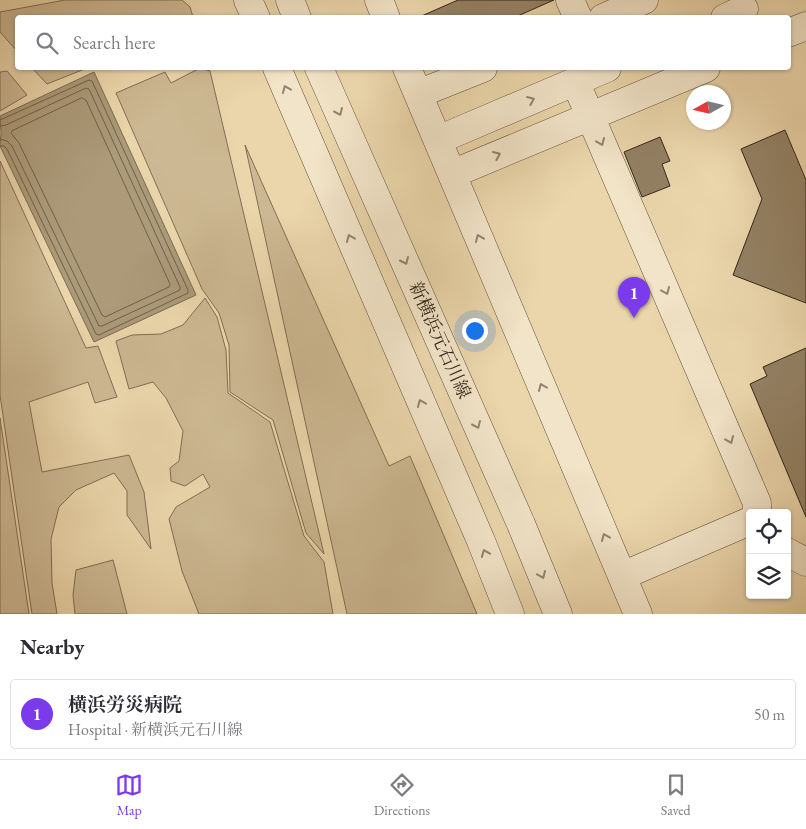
<!DOCTYPE html>
<meta charset="utf-8">
<style>
:root{--surface:#fff;--page:#f7f7f7;--text:#2b2b33;--muted:#7c7c81;--line:#e1e1e2;--accent:#7c3aed}
body{margin:0;font-family:"EB Garamond","Noto Serif JP",serif;background:var(--page);color:var(--text)}
.controls{position:absolute;right:15px;bottom:15px;display:grid;overflow:hidden;border-radius:5px;box-shadow:0 1px 4px #0004}
.controls button{width:45px;height:45px;display:grid;place-items:center;padding:0;border:0;border-bottom:1px solid var(--line);background:var(--surface);color:var(--text);font:25px sans-serif}
.compass{position:absolute;left:686px;top:85px;width:45px;height:45px;border-radius:50%;background:var(--surface);box-shadow:0 1px 4px #0004;rotate:262deg}
.you{position:absolute;left:474px;top:330px;width:18px;height:18px;margin:-12px;border:4px solid #fff;border-radius:50%;background:#1a73e8;box-shadow:0 0 0 8px #1a73e833}
.badge{display:grid;place-items:center;width:32px;height:32px;border-radius:50%;background:var(--accent);color:#fff;font-size:16px;font-weight:700}
.pin{position:absolute;translate:-50% -41px;filter:drop-shadow(0 1px 2px #0008)}
.pin::after{content:'';position:absolute;top:26px;width:18px;height:15px;background:inherit;clip-path:polygon(0 0,100% 0,50% 100%)}
.list{margin:0;padding:0;list-style:none}
h2{display:flex;justify-content:space-between;align-items:center;height:65px;margin:0;padding:0 20px;font-size:21px}
h2 small{font-size:16px;font-weight:400;color:var(--muted)}
.list li{display:grid;grid-template-columns:32px 1fr auto;gap:15px;align-items:center;box-sizing:border-box;height:70px;margin:0 10px 10px;padding:0 10px;border:1px solid var(--line);border-radius:5px}
.list b{display:block;font-size:19px;white-space:nowrap}
.list p{margin:0;font-size:16px;white-space:nowrap;color:var(--muted)}
.list em{font-size:16px;font-style:normal;color:var(--muted)}
.icon{flex:none;width:28px;height:28px;fill:none;stroke:currentColor;stroke-width:2;stroke-linecap:round;stroke-linejoin:round}
.map{position:relative;flex:none;width:806px;height:614px;overflow:hidden}
.search{position:absolute;background:var(--surface);box-shadow:0 1px 4px #0004;left:15px;right:15px;top:15px;height:55px;display:flex;align-items:center;gap:12px;box-sizing:border-box;padding:0 18px;border-radius:5px;color:var(--muted);font-size:19px}
.sheet{height:145px;background:var(--surface)}
nav{display:flex;justify-content:space-around;align-items:center;box-sizing:border-box;height:70px;border-top:1px solid var(--line);background:var(--surface);font-size:14px;color:var(--muted)}
nav a{display:grid;justify-items:center;gap:2px}
nav .on{color:var(--accent)}
.map>svg:first-child{display:block}
</style>
<div class="map">
<svg width="806" height="614" viewBox="0 0 806 614">
<rect width="100%" height="100%" fill="#ebd6ab"/>
<filter id="stains"><feTurbulence type="fractalNoise" baseFrequency=".004" numOctaves="4"/><feColorMatrix values="0 0 0 0 .2 0 0 0 0 .09 0 0 0 0 .02 0 0 0 .5 -.17"/></filter>
<radialGradient id="worn" r=".72"><stop offset=".6" stop-color="#630" stop-opacity="0"/><stop offset="1" stop-color="#630" stop-opacity=".3"/></radialGradient>
<path fill="#ccb892" stroke="#806e55" d="M65,0H182L190,7L193,17L18,18L17,51L0,32V12Z
M32,68H87L47,84Z
M200,68L210,71L324,554L306,533L273,420L230,392L229,345L219,313L202,289L116,93L165,72L171,83Z
M7,71L27,95L0,111V72Z
M245,145L389,466L410,456L477,614H347Z
M0,161L86,348L98,346L117,397L95,403L88,382L29,402L42,472L129,455L144,492L151,549L127,515V491L114,473L76,490L59,507L51,539L52,583L57,614H32L0,395Z
M205,298L217,317L226,350L228,393L270,422L304,536L324,562L333,614H199L182,571L169,519L176,507L210,487L203,474L185,486L171,481L170,468L179,461L183,431L166,398L153,382L129,389L116,341L132,335L161,334L183,325Z
M0,418L29,614H0Z
M113,560L127,614H75L73,595L76,570Z"/>
<path fill="#ac9a79" stroke="#7c6b52" d="M94,72L196,295L94,342L0,146L1,133L0,116Z"/>
<g fill="none" stroke-linecap="round" stroke-linejoin="round">
<path stroke="#706048" stroke-width="1" d="M82,98L86,100L170,284L169,287L105,317L102,315L19,143L11,133L12,131Z
M0,120L89,80L92,81L188,290V293L99,335L96,334L7,149L4,146H0
M0,126L6,125L86,88L89,89L180,287V290L102,326H99L12,146L7,141L0,139"/>
</g>
<path fill="#938164" stroke="#332518" d="M458,0H554L513,18H417Z
M785,130L806,180V303L733,275L762,199L741,149Z
M660,137L670,161L662,164L670,186L642,197L624,152Z
M806,348V517L750,384L767,376L763,367Z"/>
<g fill="none" stroke-linecap="round" stroke-linejoin="round">
<defs>
<path id="minor" d="M248,0L256,18
M290,0L297,18
M379,0L386,18
M570,0L578,18
M603,18L644,0
M725,18L744,9
M788,33L806,26
M277,68L481,541L510,614
M319,68L521,524L558,614
M407,68L638,614
M575,81L757,503V513
M418,94L483,68
M438,140L607,68
M452,174L706,68
M787,552L806,562
M622,576L750,521"/>
</defs>
<use href="#minor" stroke="#61513d" stroke-width="29"/>
<use href="#minor" stroke="#f2e4c8" stroke-width="28"/>
</g>
<defs><path id="oneway-chevron" d="M-2-3.5L2.5 0L-2 3.5" fill="none" stroke-width="1.6" stroke-linecap="round" stroke-linejoin="round" transform="scale(1.25)"/></defs>
<g stroke="#928470">
<use href="#oneway-chevron" transform="translate(286 89) rotate(-113)"/>
<use href="#oneway-chevron" transform="translate(531 100) rotate(-23)"/>
<use href="#oneway-chevron" transform="translate(339 112) rotate(66)"/>
<use href="#oneway-chevron" transform="translate(601 142) rotate(67)"/>
<use href="#oneway-chevron" transform="translate(497 155) rotate(-23)"/>
<use href="#oneway-chevron" transform="translate(350 238) rotate(-113)"/>
<use href="#oneway-chevron" transform="translate(479 238) rotate(-113)"/>
<use href="#oneway-chevron" transform="translate(405 261) rotate(66)"/>
<use href="#oneway-chevron" transform="translate(666 291) rotate(67)"/>
<use href="#oneway-chevron" transform="translate(542 387) rotate(-113)"/>
<use href="#oneway-chevron" transform="translate(421 403) rotate(-113)"/>
<use href="#oneway-chevron" transform="translate(477 425) rotate(66)"/>
<use href="#oneway-chevron" transform="translate(730 440) rotate(67)"/>
<use href="#oneway-chevron" transform="translate(605 537) rotate(-113)"/>
<use href="#oneway-chevron" transform="translate(485 553) rotate(-112)"/>
<use href="#oneway-chevron" transform="translate(542 575) rotate(67)"/>
</g>
<g text-anchor="middle" stroke-width="4.5" stroke-linejoin="round" paint-order="stroke">
<g font-size="18" fill="#332518" stroke="#f2e4c8">
<text transform="translate(440 340) rotate(66)" y="6">新横浜元石川線</text>
</g>
</g>
<rect width="100%" height="100%" filter="url(#stains)"/>
<rect width="100%" height="100%" fill="url(#worn)"/>
</svg>
<div class="controls">
<button><svg class="icon" aria-label="locate" viewBox="0 0 24 24"><circle cx="12" cy="12" r="6"/><path d="M12 2v4M12 18v4M2 12h4M18 12h4"/></svg></button>
<button><svg class="icon" aria-label="layers" viewBox="0 0 24 24"><path d="M12 4l9 5-9 5-9-5zM3 14l9 5 9-5"/></svg></button>
</div>
<svg class="compass" viewBox="-18 -18 36 36"><path d="M0-13l5 13h-10z" fill="#e53935"/><path d="M0 13l5-13h-10z" fill="#7c7c81"/></svg>
<div class="you"></div>
<div class="pin badge" style="left:634px;top:318px">1</div>
<div class="search"><svg class="icon" aria-label="search" viewBox="0 0 24 24"><circle cx="10" cy="10" r="6"/><path d="M15 15l6 6"/></svg>Search here</div>
</div>
<section class="sheet">
<h2>Nearby<small></small></h2>
<ul class="list">
<li><span class="badge">1</span><div><b>横浜労災病院</b><p>Hospital · 新横浜元石川線</p></div><em>50 m</em></li>
</ul>
</section>
<nav>
<a class="on"><svg class="icon" aria-label="map" viewBox="0 0 24 24"><path d="M3 6l6-2 6 2 6-2v14l-6 2-6-2-6 2zM9 4v14M15 6v14"/></svg>Map</a>
<a><svg class="icon" aria-label="directions" viewBox="0 0 24 24"><path d="M12 3l9 9-9 9-9-9zM9 14v-3h6M13 9l2 2-2 2"/></svg>Directions</a>
<a><svg class="icon" aria-label="saved" viewBox="0 0 24 24"><path d="M7 4h10v16l-5-4-5 4z"/></svg>Saved</a>
</nav>
